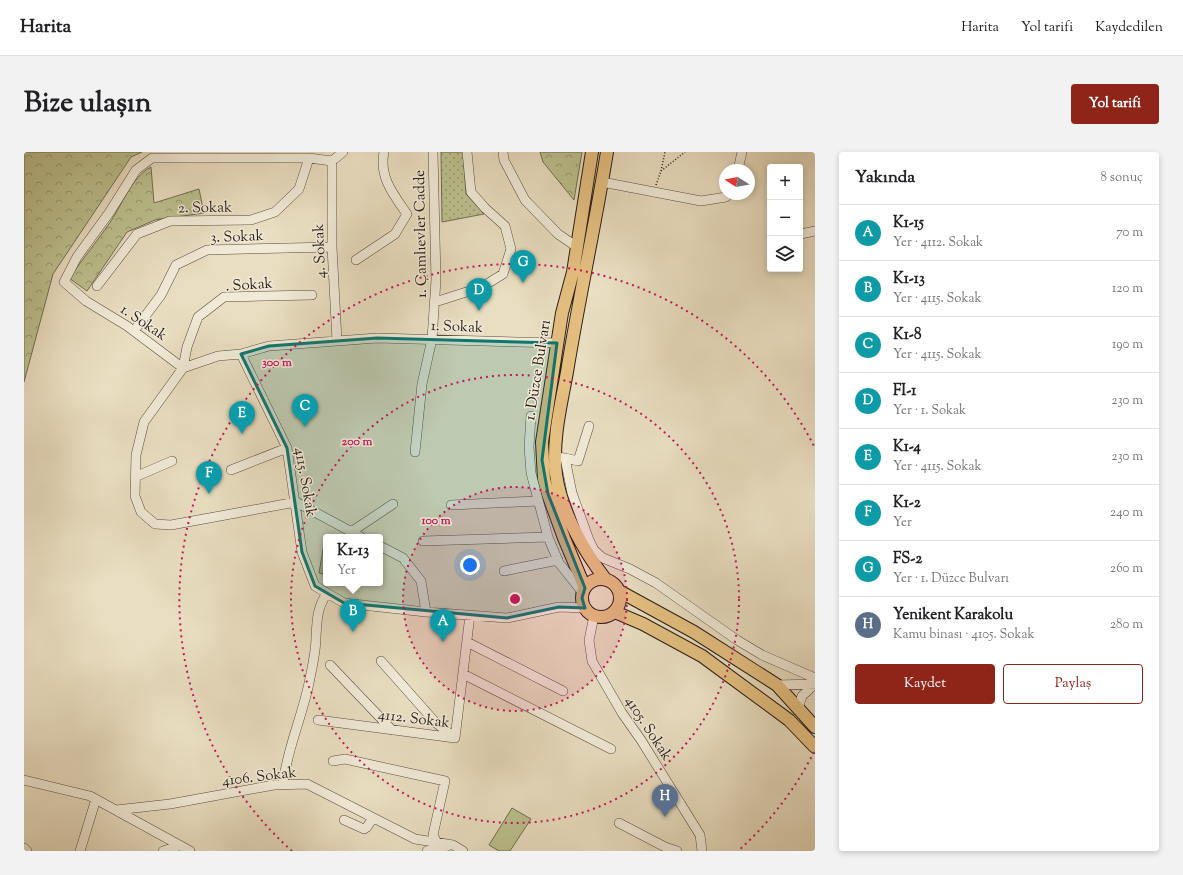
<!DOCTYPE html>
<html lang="tr">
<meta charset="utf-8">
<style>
:root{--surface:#fff;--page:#f2f2f2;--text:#202124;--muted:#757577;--line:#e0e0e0;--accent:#8f2418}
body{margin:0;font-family:"Sorts Mill Goudy",serif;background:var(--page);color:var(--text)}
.controls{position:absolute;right:12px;top:12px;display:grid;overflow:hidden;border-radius:4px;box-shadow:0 2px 6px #0003}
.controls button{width:36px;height:36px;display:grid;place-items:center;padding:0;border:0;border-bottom:1px solid var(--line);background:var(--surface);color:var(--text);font:20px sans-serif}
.compass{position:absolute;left:695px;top:12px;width:36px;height:36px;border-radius:50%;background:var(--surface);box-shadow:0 2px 6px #0003;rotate:281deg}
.you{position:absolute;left:446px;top:413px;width:14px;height:14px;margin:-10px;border:3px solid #fff;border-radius:50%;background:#1a73e8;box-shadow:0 0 0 6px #1a73e833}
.badge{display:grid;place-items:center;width:26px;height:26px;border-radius:50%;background:var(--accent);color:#fff;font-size:13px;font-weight:700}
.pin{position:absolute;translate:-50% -33px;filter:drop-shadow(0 1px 2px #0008)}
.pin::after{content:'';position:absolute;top:21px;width:14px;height:12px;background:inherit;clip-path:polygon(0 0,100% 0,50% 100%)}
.popup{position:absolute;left:299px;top:382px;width:60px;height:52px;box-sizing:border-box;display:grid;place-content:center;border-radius:4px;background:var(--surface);filter:drop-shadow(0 1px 3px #0005);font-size:13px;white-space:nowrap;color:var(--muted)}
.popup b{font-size:15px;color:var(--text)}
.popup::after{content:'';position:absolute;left:50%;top:100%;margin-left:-8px;border:8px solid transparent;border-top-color:var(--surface)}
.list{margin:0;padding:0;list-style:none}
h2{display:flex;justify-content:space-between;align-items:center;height:52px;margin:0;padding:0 16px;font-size:17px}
h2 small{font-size:13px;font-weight:400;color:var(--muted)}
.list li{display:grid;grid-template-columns:26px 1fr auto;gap:12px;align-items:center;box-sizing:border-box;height:56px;padding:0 16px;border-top:1px solid var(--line)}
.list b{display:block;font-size:15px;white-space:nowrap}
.list p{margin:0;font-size:13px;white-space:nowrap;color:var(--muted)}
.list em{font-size:13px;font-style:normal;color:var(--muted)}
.actions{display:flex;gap:8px;padding:12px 16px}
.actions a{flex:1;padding:9px 0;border:1px solid var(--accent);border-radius:4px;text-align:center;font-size:14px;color:var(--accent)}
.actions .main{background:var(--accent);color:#fff}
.icon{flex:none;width:22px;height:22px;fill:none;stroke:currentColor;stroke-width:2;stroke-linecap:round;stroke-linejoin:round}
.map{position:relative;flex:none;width:791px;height:699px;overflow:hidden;border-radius:4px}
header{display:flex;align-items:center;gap:24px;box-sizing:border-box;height:56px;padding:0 20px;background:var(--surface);border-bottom:1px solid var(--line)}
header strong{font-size:19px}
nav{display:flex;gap:22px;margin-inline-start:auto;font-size:14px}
.intro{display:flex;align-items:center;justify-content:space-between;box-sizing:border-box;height:96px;padding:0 24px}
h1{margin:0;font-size:28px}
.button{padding:10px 18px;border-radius:4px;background:var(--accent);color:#fff;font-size:14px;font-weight:700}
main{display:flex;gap:24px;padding:0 24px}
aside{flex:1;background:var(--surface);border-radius:4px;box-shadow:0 2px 6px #0003}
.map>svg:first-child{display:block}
</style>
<header>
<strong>Harita</strong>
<nav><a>Harita</a><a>Yol tarifi</a><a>Kaydedilen</a></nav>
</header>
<div class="intro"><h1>Bize ulaşın</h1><a class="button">Yol tarifi</a></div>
<main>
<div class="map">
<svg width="791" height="699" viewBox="0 0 791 699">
<defs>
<pattern id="grass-dots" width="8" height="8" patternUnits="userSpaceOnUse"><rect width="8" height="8" fill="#bcc08e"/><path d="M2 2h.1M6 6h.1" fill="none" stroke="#999b73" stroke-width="1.8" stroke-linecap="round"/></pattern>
<pattern id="forest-crowns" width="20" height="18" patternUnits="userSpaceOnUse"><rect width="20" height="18" fill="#bcc08e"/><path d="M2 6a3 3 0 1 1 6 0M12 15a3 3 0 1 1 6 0" fill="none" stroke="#999b73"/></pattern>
</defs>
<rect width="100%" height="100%" fill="#e9dec1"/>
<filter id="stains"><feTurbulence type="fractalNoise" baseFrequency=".005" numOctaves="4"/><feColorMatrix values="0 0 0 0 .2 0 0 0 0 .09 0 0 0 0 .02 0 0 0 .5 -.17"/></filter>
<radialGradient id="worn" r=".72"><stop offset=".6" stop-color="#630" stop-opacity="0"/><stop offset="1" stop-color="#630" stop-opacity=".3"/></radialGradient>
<path fill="url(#grass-dots)" stroke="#726e53" d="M417,0H439L442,42L460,62L418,70Z"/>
<path fill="url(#forest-crowns)" stroke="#726e53" d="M0,0H118L107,5L29,122L0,230Z
M516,0H558L550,48L519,10Z
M127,15L130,51L175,37L180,61L131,68L103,80L63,139L45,126C59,107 74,88 87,69C98,52 108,25 127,15Z"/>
<path fill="#bcc08e" stroke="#726e53" d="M301,386H302V423L295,421Z
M488,656L507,667L486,699H475L465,693Z"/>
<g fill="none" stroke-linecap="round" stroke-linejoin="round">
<defs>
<path id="minor" d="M319,0L308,9L285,6H128L112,18L85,61L53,105L40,130L62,149L103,174L159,216L194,204L217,202L245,194L313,189L353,186L533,191
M479,0L480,8L501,48L534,82L553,95
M308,9V95L313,189
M714,18L718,0
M578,30L677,49L702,45L704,42
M777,82L791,79
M332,108L371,82L383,62C369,42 355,25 360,0
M73,134L113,82L146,69L227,68L251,60L275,37L285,6
M288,143L200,145L174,165L163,195L159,216L120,270L112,303L111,344L117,360L131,372L147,373L272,350L337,385
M411,150L458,135L479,122L487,97L481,74L461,56L447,40L443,0
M110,179L137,143L152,113L183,98L308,95
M217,202L263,296L278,400L291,434L320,451L402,460L483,466L535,455L561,456
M507,264L505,295L507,321L524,385L535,411L559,441
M391,300L398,232L408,187L412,128L409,0
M531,305L541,306L548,341L565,388L570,398L579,406L606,417L632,431L713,488L738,503L791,526
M541,306L554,309L565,274
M207,318L263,296
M111,325L148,309
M427,353L514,349
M327,380L369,352
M399,389L524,385
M356,394L379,406L397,429L402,460
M480,419L534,408
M570,464L565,488L568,509L598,561L617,588L676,683L678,699
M443,490L539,539
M357,509L412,571L430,585
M306,513L368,578
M439,522L587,597
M753,533L791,532
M774,556L778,544L791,532
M294,568L431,586L446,463
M309,609L321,607L421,629L409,683L413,691
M0,628L66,644L166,699
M259,632C263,597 278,565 285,531C288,516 292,500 292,485C293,468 293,456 303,441
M92,658L146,652L250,633L283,632L391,687L429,693L439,699
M320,668L340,677L343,675L349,666
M595,671L641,695L653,699
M0,696L3,699
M56,699L72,647
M139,699L155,694
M403,699L424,694"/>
<path id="major" d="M558 446a19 19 0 1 1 38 0a19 19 0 1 1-38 0Z
M582,428C559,398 537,359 532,322C528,288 537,253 543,220C555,146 571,74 583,0
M561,436L540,386L524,342L520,327L518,290L538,161L549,120L568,0
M595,439L670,480L753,533L791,575
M591,460L619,472L678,504L765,568L791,595"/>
</defs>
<use href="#minor" stroke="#594d42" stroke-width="10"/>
<use href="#major" stroke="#291d18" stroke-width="14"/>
<path stroke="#291d18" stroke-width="1.5" stroke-dasharray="1 2" stroke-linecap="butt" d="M637,19L641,0
M632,33L637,19L661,0"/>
<use href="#minor" stroke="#f1ead7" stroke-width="9"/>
<use href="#major" stroke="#e4bf80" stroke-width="12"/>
</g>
<path fill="#0f766e" fill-opacity="0.2" stroke="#0f766e" stroke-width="3" stroke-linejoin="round" d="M353,186L533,191L518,308L524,342L561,436L558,446L561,456L535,455L483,466L320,451L291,434L278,400L263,296L217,202L245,194Z"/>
<circle cx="491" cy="447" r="112" fill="#c2185b" fill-opacity=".12"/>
<g fill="none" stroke="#c2185b" stroke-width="2" stroke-dasharray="2 4">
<circle cx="491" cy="447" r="112"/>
<circle cx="491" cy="447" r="224"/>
<path d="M790 600A336 336 0 0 1 714 699M268 699A336 336 0 1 1 790 294"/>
</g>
<g text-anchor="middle" stroke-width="3" stroke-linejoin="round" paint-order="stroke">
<g font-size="15" fill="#291d18" stroke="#f1ead7">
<text transform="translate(181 55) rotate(-1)" y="5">2. Sokak</text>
<text transform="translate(396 82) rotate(-91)" y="5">1. Çamlıevler Cadde</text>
<text transform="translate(213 84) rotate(-2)" y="5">3. Sokak</text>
<text transform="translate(295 99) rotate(-92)" y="5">4. Sokak</text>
<text transform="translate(225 132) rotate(-4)" y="5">. Sokak</text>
<text transform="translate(120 170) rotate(34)" y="5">1. Sokak</text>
<text transform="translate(433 174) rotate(2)" y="5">1. Sokak</text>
<text transform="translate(513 218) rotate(-81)" y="5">1. Düzce Bulvarı</text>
<text transform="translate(282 330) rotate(80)" y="5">4115. Sokak</text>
<text transform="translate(390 566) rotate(7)" y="5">4112. Sokak</text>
<text transform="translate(625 576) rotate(57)" y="5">4105. Sokak</text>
<text transform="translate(235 624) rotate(-7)" y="5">4106. Sokak</text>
</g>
</g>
<circle cx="491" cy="447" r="6" fill="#c2185b" stroke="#f1ead7" stroke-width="2"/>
<g font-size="12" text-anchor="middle" font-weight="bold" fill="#c2185b" stroke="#f1ead7" stroke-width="3" stroke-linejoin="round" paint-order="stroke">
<text x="253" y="214">300 m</text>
<text x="333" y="293">200 m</text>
<text x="412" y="372">100 m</text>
</g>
<rect width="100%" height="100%" filter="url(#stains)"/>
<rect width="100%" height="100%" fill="url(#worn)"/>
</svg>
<div class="controls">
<button>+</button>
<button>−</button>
<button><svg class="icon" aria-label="layers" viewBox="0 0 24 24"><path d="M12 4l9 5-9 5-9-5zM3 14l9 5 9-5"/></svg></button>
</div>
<svg class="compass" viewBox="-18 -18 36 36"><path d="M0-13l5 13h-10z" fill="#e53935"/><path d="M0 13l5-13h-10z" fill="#757577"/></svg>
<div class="you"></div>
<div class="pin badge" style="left:419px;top:490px;background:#0f9aa8">A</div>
<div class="pin badge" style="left:329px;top:480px;background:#0f9aa8">B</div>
<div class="popup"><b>K1-13</b>Yer</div>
<div class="pin badge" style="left:281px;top:275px;background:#0f9aa8">C</div>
<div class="pin badge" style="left:455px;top:159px;background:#0f9aa8">D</div>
<div class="pin badge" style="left:218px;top:282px;background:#0f9aa8">E</div>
<div class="pin badge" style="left:185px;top:342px;background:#0f9aa8">F</div>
<div class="pin badge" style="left:499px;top:131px;background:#0f9aa8">G</div>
<div class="pin badge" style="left:641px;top:665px;background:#5c6f8a">H</div>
</div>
<aside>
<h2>Yakında<small>8 sonuç</small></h2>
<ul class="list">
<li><span class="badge" style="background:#0f9aa8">A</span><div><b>K1-15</b><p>Yer · 4112. Sokak</p></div><em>70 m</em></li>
<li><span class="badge" style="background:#0f9aa8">B</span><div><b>K1-13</b><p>Yer · 4115. Sokak</p></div><em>120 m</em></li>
<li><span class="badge" style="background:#0f9aa8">C</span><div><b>K1-8</b><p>Yer · 4115. Sokak</p></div><em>190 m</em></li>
<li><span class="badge" style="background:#0f9aa8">D</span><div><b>FI-1</b><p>Yer · 1. Sokak</p></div><em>230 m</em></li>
<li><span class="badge" style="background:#0f9aa8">E</span><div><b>K1-4</b><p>Yer · 4115. Sokak</p></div><em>230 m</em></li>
<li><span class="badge" style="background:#0f9aa8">F</span><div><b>K1-2</b><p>Yer</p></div><em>240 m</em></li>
<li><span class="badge" style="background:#0f9aa8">G</span><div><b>FS-2</b><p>Yer · 1. Düzce Bulvarı</p></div><em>260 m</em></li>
<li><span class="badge" style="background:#5c6f8a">H</span><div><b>Yenikent Karakolu</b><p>Kamu binası · 4105. Sokak</p></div><em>280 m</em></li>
</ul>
<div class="actions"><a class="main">Kaydet</a><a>Paylaş</a></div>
</aside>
</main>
